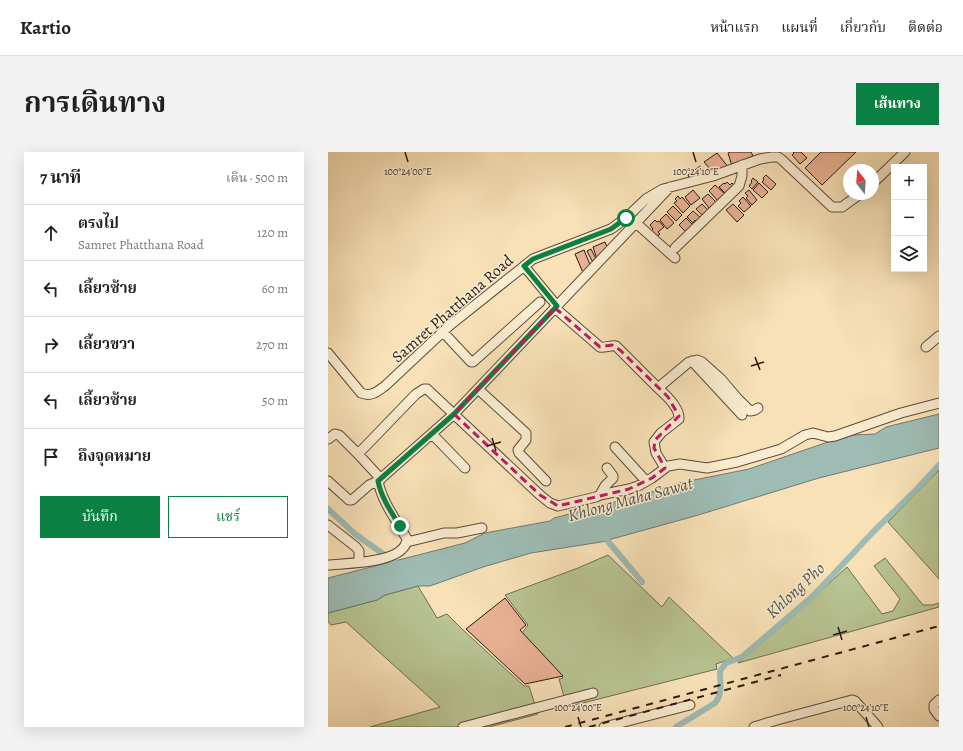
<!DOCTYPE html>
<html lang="th">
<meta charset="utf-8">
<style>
:root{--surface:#fff;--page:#f2f2f2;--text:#202124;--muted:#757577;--line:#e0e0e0;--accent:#0b8043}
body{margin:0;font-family:Alegreya,"Noto Serif Thai",serif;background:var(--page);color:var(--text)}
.controls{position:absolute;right:12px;top:12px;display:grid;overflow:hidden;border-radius:0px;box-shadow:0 4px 16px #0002}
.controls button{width:36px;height:36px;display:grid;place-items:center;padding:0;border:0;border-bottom:1px solid var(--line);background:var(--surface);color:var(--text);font:20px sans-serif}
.compass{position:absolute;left:515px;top:12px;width:36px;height:36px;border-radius:50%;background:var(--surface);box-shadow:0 4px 16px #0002;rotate:343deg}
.stop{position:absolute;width:12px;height:12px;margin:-9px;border:3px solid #0b8043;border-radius:50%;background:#fff}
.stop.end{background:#0b8043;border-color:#fff;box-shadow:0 1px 4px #0008}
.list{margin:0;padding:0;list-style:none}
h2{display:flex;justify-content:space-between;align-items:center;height:52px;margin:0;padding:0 16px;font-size:17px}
h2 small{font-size:13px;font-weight:400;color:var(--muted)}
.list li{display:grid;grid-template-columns:26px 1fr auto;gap:12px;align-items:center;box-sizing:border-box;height:56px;padding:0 16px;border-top:1px solid var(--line)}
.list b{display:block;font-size:15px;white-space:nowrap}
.list p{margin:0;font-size:13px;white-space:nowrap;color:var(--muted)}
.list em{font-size:13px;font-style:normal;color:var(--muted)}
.actions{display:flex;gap:8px;padding:12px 16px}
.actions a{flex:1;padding:9px 0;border:1px solid var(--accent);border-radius:0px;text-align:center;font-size:14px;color:var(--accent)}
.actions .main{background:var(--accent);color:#fff}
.icon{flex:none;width:22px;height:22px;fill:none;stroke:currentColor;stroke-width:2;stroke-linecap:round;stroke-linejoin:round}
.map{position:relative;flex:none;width:611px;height:575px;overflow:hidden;border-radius:0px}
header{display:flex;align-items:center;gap:24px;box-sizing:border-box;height:56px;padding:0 20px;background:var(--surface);border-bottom:1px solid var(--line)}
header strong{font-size:19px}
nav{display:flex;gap:22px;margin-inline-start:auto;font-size:14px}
.intro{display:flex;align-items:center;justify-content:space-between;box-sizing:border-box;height:96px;padding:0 24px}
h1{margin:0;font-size:28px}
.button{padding:10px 18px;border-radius:0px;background:var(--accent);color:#fff;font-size:14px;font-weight:700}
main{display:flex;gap:24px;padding:0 24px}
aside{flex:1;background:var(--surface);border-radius:0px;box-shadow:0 4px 16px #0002}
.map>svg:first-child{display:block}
</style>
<header>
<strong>Kartio</strong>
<nav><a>หน้าแรก</a><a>แผนที่</a><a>เกี่ยวกับ</a><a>ติดต่อ</a></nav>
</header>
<div class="intro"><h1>การเดินทาง</h1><a class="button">เส้นทาง</a></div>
<main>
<aside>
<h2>7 นาที<small>เดิน · 500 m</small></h2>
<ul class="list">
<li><svg class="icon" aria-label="ahead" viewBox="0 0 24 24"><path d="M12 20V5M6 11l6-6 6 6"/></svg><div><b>ตรงไป</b><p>Samret Phatthana Road</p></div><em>120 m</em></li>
<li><svg class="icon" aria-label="left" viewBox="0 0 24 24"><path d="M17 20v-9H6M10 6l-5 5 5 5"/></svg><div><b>เลี้ยวซ้าย</b></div><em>60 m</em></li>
<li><svg class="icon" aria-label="right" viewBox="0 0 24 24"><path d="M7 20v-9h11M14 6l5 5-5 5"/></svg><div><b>เลี้ยวขวา</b></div><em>270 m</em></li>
<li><svg class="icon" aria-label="left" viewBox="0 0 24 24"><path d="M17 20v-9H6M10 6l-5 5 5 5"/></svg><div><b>เลี้ยวซ้าย</b></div><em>50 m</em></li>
<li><svg class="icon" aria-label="arrive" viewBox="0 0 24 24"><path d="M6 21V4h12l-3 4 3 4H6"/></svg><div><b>ถึงจุดหมาย</b></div></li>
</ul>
<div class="actions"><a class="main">บันทึก</a><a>แชร์</a></div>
</aside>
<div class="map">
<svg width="611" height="575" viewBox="0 0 611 575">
<rect width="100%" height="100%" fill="#f8e1b7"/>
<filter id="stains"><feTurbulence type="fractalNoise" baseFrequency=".005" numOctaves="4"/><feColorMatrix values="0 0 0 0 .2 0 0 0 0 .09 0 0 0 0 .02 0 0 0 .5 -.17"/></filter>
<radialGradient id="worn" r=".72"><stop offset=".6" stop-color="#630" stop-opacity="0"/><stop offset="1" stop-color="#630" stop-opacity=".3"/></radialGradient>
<path fill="#b8c492" stroke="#706e52" d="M611,318V427L560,370Z
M280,403L334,455L341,445L405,506L388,512L389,517L239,555L231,527L235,526L194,481L200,473L177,443L250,416Z
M557,406L595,453H604L611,451V455L410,511L462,467L519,415L554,462L565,459L572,447L546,414Z
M90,434L109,466L119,462L134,477L196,534H201L210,562L161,575H42L112,555L18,470L3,473L0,470V461L49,448L57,443Z"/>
<path fill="#9ebcb4" stroke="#6f7b73" d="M611,262V296L491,326L367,364L273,390L203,401L155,415L102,434H90L57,443L49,448L0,461V426L137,391L157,381L222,369L226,366L320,341L351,331L421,317L497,291L526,283L547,282L558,275Z"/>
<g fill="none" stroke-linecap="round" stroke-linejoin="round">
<path stroke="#9ebcb4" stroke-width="6" d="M0,357L27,382L72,414
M274,382L314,430
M348,575L387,551C395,541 392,531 392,519L398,511L414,505L486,443L546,379L587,339L611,313"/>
</g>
<path fill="#e9b194" stroke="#291912" d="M402,0H423L425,4L420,6L421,8L404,14L400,1Z
M465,0H473L479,6L472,12L464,3L466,1Z
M493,0H528L494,33L477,16Z
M389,1L401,16L387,21L385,17L383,18L376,10Z
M372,14L376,24L362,28L360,23Z
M438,23L448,32L443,38L434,30L436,28L435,26Z
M425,26L430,30L424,37L421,34L424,30L423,29Z
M399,30L402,33L404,31L408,35L399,43L391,35L396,31L397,32Z
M431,31L440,40L434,46L425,38Z
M387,33L397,42L390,49L381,39Z
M365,38L372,46L363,53L357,45Z
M421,38L429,48L424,53L418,46L420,44L417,41Z
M380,42L390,52L386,55L384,53L381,56L374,47Z
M350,44L352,47L354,45L362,54L355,61L346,51L349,49L347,47Z
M415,45L423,54L416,60L410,54L413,51L411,49Z
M374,52L382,60L375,64L368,57Z
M405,52L416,63L409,70L398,58Z
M345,54L354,63L348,69L339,60Z
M365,59L374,67L370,71L367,68L365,71L359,65Z
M338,62L346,71L339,77L332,68Z
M358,66L365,73L358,80L351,73Z
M327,68L329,70L331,69L336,75L330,80L332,82L328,85L323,79L325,77L322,73Z
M277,90L279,95L276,97L277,100L269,107L265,95Z
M263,97L268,107L264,109L259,99Z
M256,98L263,115L256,123L247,102Z
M177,446L198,473L192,478L235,524L197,532L138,477Z"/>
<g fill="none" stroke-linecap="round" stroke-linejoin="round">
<defs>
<path id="minor" d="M545,31L577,0
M308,71L347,106
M347,96L411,34L414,24V13
M196,114L229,154
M227,156L272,195C277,196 282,193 288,194L330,236
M115,180L143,210H145L212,150
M598,195L611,184
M0,201L33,241C43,245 49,240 57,234L121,174L205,107L283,77L298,66L318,47L335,37L385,24L432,7L444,5H450L453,7L504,55H514L532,42
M364,209L414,263
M150,237L198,281V288L190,298L191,301L218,329
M104,282L137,316
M0,287L7,282L11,283L30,302L53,327
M287,295L318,329
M30,302L88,242L96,237H99L212,343L222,351L230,354L268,345L272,343L301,337L310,334L324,326L340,314L352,312L379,316L409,310L453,297L477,283L485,281L500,285L507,284L573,261L611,251
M337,316L328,301L326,290L333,281L351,267C352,256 338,243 330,236L361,210L369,208L374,210L393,227L409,246L422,259L427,258L430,256
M0,329L21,348H24L41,333L50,329
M272,343L277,334L285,326V324L279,316
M0,373L28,395L31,399V410
M79,390L116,381H129L154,376
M0,413C18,411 77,412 79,387C69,369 54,350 50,329L126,262L342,35
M611,548L606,553V557L611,564
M135,575L265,541
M276,575L362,553
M426,575L449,568L524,548L527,549L550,575"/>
</defs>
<use href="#minor" stroke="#5d4b3b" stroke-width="11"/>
<use href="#minor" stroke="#faecd0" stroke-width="9"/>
<path stroke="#291912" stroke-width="2" stroke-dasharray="7 7" stroke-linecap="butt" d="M237,575L611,474
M261,575L453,523"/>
</g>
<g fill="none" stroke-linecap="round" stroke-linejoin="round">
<path stroke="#0b8043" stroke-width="5" d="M72,374C63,360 53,345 50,329L126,262L229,154L196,114L205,107L283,77L298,66"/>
</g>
<path fill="none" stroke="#c2185b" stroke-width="3" stroke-dasharray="8 5" stroke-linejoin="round" d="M227,156L272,195L284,193L292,198L340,245L351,264L327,288L326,296L337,316L324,326L301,337L230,354L212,343L126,262Z"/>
<path fill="none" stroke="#291912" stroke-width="1.5" d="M77,0L80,10M365,0L368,10M427,205L432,218M423,214L436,210M164,286L168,299M159,294L173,290M510,475L514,488M505,483L519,479M250,565L253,575M538,565L541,575"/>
<g text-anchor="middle" stroke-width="3" stroke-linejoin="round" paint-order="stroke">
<g font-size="16" fill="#291912" stroke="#faecd0">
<text transform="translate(124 156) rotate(-41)" y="6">Samret Phatthana Road</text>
</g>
<g font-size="17" font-style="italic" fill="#52524b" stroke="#faecd0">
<text transform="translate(302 347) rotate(-15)" y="6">Khlong Maha Sawat</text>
<text transform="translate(467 438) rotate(-43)" y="6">Khlong Pho</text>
</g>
</g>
<g font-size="10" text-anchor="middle" fill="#291912" stroke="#faecd0" stroke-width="3" stroke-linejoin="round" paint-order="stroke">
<text x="80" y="23">100°24'00"E</text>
<text x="368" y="23">100°24'10"E</text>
<text x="250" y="559">100°24'00"E</text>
<text x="538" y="559">100°24'10"E</text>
</g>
<rect width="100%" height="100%" filter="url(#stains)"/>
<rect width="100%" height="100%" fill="url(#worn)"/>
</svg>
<div class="controls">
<button>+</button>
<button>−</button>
<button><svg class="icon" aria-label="layers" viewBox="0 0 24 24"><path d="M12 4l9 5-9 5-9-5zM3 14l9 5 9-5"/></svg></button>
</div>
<svg class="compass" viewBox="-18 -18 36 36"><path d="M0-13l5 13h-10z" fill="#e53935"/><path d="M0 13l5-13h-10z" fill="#757577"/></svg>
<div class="stop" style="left:298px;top:66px"></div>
<div class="stop end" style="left:72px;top:374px"></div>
</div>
</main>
